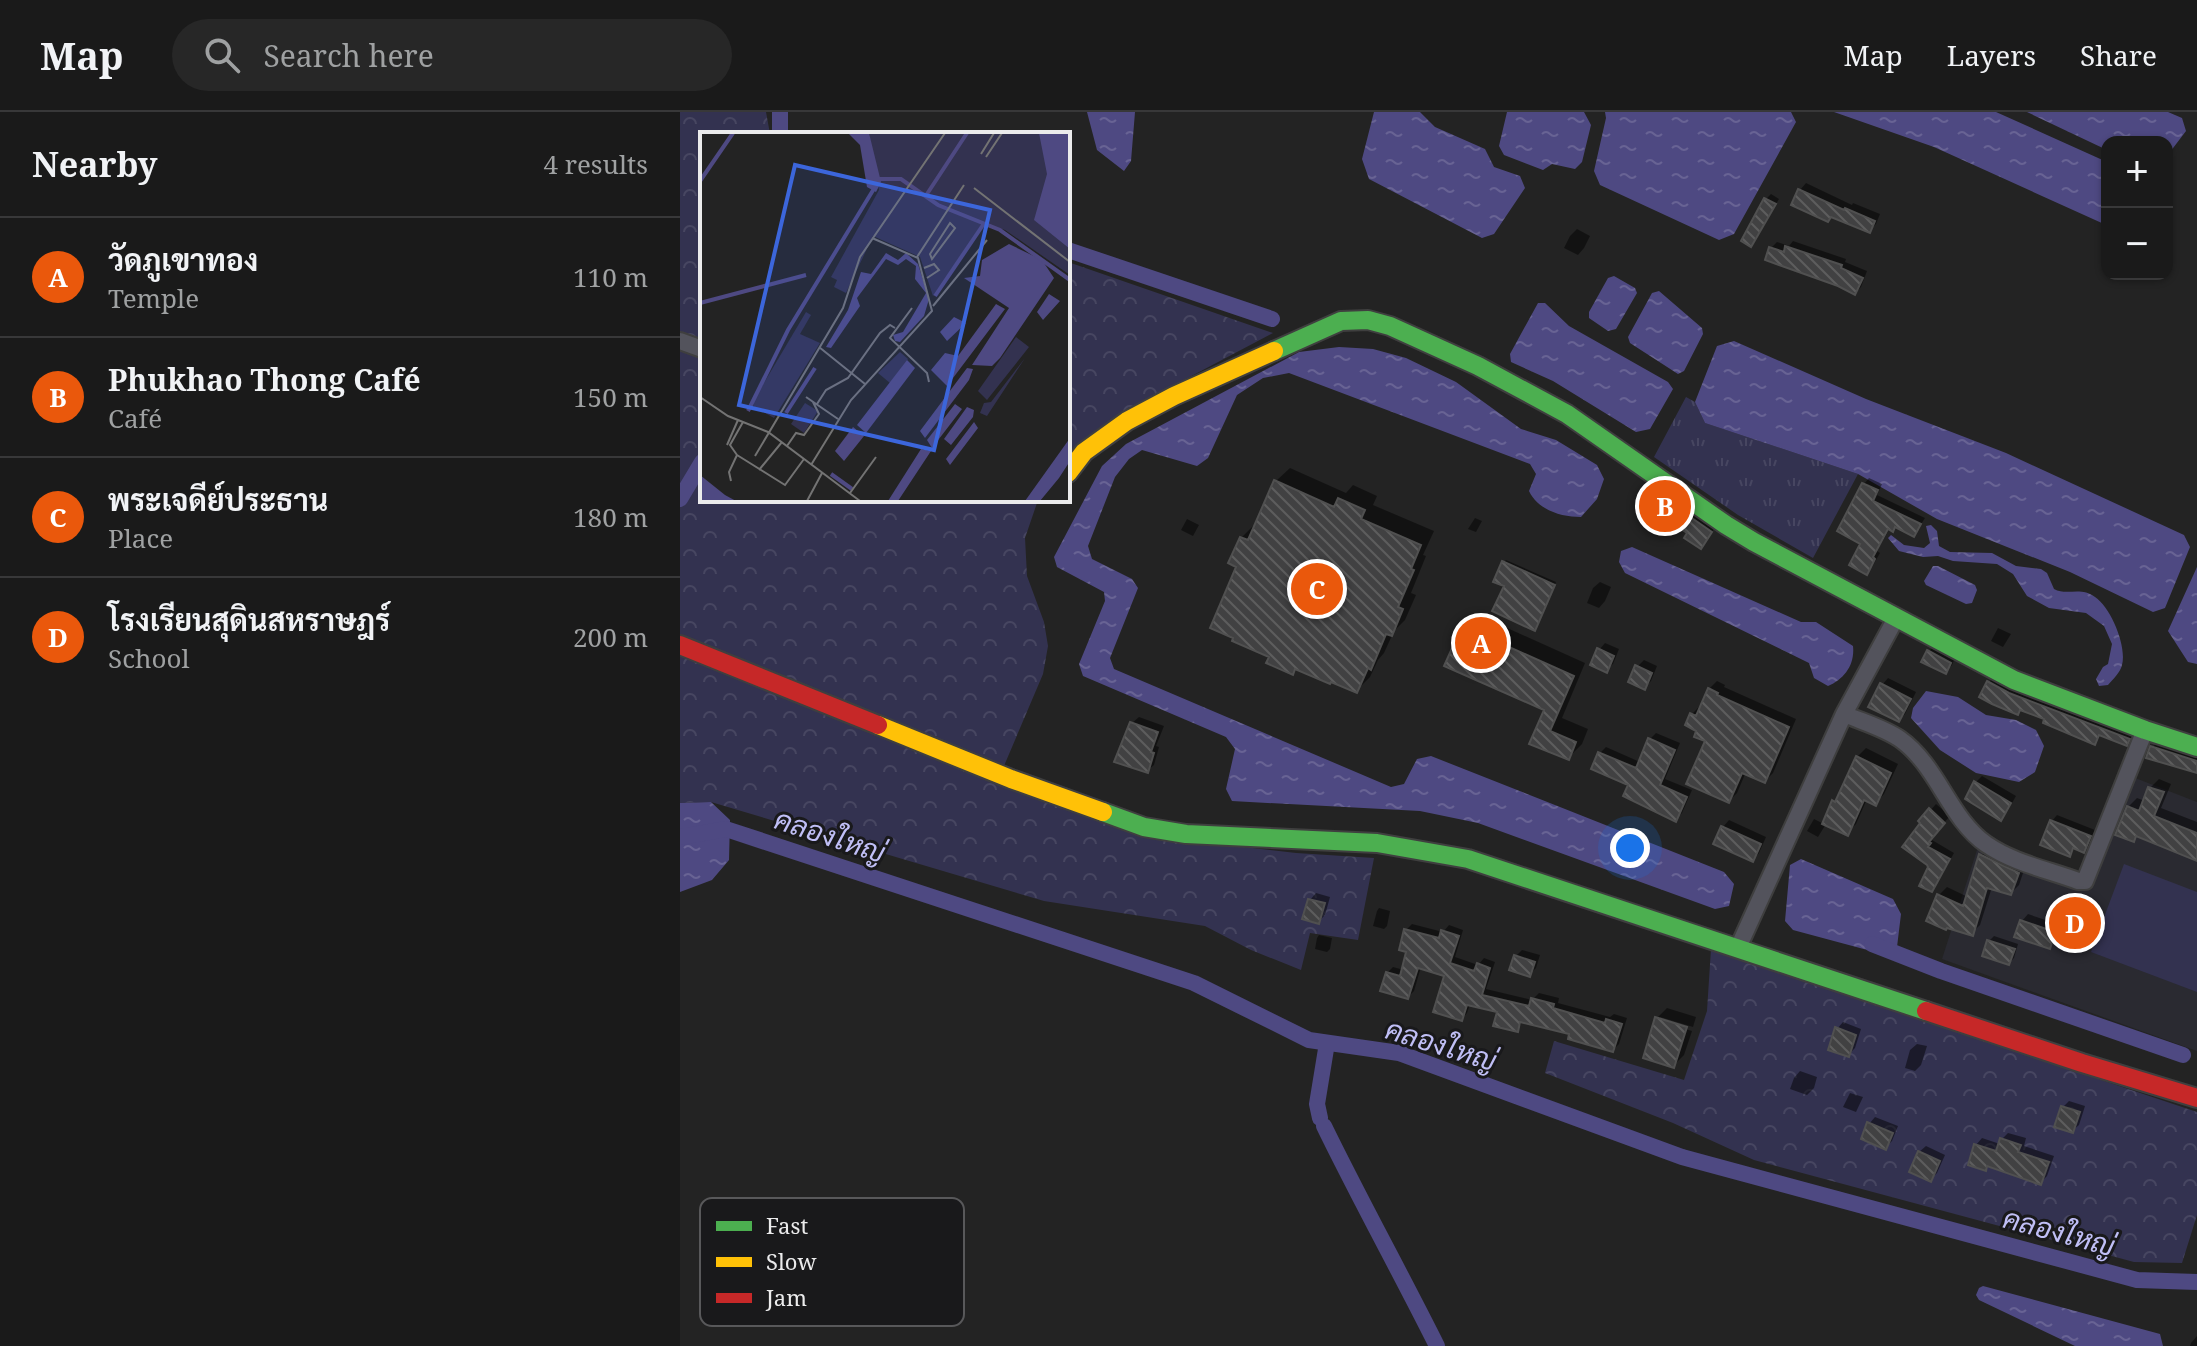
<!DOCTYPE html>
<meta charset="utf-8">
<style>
:root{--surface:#1a1a1a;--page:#272727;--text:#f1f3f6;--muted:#9fa1a2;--line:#383839;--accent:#ea580c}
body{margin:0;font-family:"Noto Serif",Sarabun,serif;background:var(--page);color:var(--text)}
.controls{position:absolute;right:24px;top:24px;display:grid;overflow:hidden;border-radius:16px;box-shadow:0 2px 6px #0004}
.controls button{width:72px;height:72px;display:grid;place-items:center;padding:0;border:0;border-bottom:2px solid var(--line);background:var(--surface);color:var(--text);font:40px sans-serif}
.you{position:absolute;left:950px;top:736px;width:28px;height:28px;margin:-20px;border:6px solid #fff;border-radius:50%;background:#1a73e8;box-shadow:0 0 0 12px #1a73e833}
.badge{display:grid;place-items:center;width:52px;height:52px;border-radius:50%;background:var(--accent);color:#fff;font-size:26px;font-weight:700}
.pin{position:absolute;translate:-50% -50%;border:4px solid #fff;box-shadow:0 2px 8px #0006}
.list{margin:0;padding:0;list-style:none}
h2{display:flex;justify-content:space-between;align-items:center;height:104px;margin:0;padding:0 32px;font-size:34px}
h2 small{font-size:26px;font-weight:400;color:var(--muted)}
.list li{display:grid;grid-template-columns:52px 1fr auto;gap:24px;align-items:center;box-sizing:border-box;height:120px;padding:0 32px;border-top:2px solid var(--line)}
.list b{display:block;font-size:30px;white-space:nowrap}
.list p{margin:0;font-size:26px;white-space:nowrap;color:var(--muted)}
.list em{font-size:26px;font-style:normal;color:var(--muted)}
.icon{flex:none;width:44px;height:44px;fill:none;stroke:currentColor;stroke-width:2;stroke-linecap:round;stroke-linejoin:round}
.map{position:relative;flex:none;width:1517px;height:1234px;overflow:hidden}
header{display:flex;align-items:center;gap:48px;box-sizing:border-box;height:112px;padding:0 40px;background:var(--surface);border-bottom:2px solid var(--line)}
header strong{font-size:38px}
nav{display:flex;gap:44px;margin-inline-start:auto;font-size:28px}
.search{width:560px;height:72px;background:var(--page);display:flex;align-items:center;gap:20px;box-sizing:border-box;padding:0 28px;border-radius:44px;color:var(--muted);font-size:30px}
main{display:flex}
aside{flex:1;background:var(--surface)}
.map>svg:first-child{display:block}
</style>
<header>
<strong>Map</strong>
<div class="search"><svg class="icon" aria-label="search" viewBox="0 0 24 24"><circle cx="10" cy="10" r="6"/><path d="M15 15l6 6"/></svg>Search here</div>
<nav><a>Map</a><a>Layers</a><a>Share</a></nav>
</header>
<main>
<aside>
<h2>Nearby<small>4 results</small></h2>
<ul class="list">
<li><span class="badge">A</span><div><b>วัดภูเขาทอง</b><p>Temple</p></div><em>110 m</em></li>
<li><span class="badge">B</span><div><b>Phukhao Thong Café</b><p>Café</p></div><em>150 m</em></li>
<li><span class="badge">C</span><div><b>พระเจดีย์ประธาน</b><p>Place</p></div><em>180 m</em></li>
<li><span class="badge">D</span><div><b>โรงเรียนสุดินสหราษฎร์</b><p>School</p></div><em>200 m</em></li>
</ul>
</aside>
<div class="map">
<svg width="1517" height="1234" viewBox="0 0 1517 1234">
<defs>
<pattern id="grass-tufts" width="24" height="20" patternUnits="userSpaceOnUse" patternTransform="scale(2)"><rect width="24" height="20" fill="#333250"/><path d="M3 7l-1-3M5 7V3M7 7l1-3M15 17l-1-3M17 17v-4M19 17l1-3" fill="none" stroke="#474661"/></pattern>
<pattern id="forest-crowns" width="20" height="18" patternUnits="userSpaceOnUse" patternTransform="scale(2)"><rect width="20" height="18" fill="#333250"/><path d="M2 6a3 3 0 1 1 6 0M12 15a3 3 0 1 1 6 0" fill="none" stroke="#474661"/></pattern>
<pattern id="water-ripples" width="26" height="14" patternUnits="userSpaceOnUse" patternTransform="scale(2)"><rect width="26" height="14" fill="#4e4982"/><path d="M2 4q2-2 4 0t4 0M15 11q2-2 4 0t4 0" fill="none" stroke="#686394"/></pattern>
<pattern id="building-back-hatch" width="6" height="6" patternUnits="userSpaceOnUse" patternTransform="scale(2)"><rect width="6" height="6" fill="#414142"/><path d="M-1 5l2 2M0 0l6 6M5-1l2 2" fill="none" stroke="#5d5d5d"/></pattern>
</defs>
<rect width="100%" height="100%" fill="#232323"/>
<path fill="#2a2a31" d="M1450,664L1517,690V939L1262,847L1297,738L1408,774Z"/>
<path fill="url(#grass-tufts)" d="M1006,285L1015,290L1025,311L1178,362L1133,446L1058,403L974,345Z"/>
<path fill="url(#forest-crowns)" d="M0,0H86L90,22H22V388H358L345,426L347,464L364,510L368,534L363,562L318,668L529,731L616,741L694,746L678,828L630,821L621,858L571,838L525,814L364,789L31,690L0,691Z
M388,150L593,221L468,287L397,333L388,342Z
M1031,837L1517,1000V1103L1502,1151L1454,1150L1074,1048L993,1011L865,961L874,929L1004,968L1027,899Z"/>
<path fill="#333250" d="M1444,752L1517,780V880L1411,840Z"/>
<path fill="url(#water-ripples)" d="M455,0L451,49L444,59L417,38L407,0Z
M694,0H740L755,15L805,37L814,55L840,64L845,76L814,122L802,126L689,67L682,47Z
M827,0H904L911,13L902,50L895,57L872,52L863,58L824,43L819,34Z
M925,0H1111L1116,10L1054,122L1039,128L920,73L914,59L926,6Z
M1154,0H1316L1427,50V111L1424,112L1254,35Z
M1347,0H1488L1502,6L1506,19L1487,44V30H1427V38Z
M934,164L955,176L957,181L936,217L928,219L909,206V200L928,166Z
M979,179L1022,216L1023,222L1004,259L998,262L950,231L948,225L972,181Z
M858,191H865L889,214L988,270L993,277L970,317L956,320L873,269L831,250L830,242Z
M1054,229L1186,287L1326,341L1504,423L1510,435L1485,496L1473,500L1390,460L1257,407L1178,362L1025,311L1015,290L1037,234Z
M659,235L693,237L726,246L776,270L841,317L876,328L917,353L924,367L917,387L901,405C881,405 858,398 849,379L856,362L850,352L609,261L583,266L557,283L528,346L517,354L462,338L449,347L435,365L408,434L412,447L452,467L458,476L430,546L434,557L711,675L724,672L737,647L751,644L1044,760L1054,772L1049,794L1035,797L798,711L740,699L552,689L546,677L555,637L546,625L403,564L399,552L425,489L424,480L377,455L374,445L422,354L446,332L619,240Z
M1251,413L1257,419L1259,434L1270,440L1312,441L1336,454L1361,457L1367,461L1374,477C1387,484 1401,474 1415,485C1431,496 1447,534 1442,553C1440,561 1433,567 1428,573L1419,574L1416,567L1423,555L1428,552L1432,532L1424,514L1406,501L1369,496L1347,484L1333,462L1317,452L1273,449L1258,444L1243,445L1219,439L1208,426L1211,423L1224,433L1244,436L1250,431L1246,414Z
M952,435L1121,510H1136L1173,534C1175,553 1164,567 1148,574L1134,566L1129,551L945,461L939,450L941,439Z
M1253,454H1258L1295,473L1297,478L1292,491L1286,492L1246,473L1244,469Z
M1517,455V552L1508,550L1488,519Z
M1246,579L1278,585L1306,603L1336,608L1356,618L1364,634L1355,660L1339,670L1296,661L1260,638L1231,606L1233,596Z
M31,690L50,708L49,748L32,768L0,780V691Z
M1121,747L1213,787L1221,802L1217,835L1206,843L1113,818L1105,809L1110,753Z
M1303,1174L1480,1222L1483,1234H1395L1299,1188L1296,1183L1299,1176Z"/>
<path fill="#0007" d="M1126,71L1172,93L1173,91L1200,102L1196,112L1189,119L1152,104L1113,92L1120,78Z
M1091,82L1099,87L1075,127L1086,87Z
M897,117L910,124L904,136L898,143L884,136L890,124Z
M1113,129L1166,147L1165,150L1187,159L1181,175L1175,181L1091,136L1097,130L1109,134Z
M610,356L666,381L673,373L697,384L693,393L754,419L743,443L746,444L731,481L736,483L725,508L714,519L704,541L698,548L690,565L676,579L617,556L613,560L592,544L559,454L561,426L575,412L596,369Z
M1189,366L1202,372L1197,383L1245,406L1234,423L1216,414L1210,416L1197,439L1200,441L1192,455L1187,460L1183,431L1160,418L1184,372Z
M984,377L1036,414L1021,435L978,383Z
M795,406L802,409L796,420L788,417Z
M507,407L519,413L513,424L501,418Z
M826,448L876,470L857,514L826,473L824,450Z
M920,470L931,475L925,489L919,496L907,491L913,476Z
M796,502L905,551L882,606L908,617L902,632L889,645L851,631L866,597L783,515Z
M1318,516L1331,522L1323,535L1311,529Z
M925,531L939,537L933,552L926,558L919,538Z
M1255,533L1276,544L1272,553L1266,559L1244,549L1249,539Z
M964,548L977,554L971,569L965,575L957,555Z
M1315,564L1455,621L1453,625L1446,632L1421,622L1414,631L1367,606L1342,596L1338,600L1308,571Z
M1208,566L1236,580L1225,602L1219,608L1202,573Z
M1037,569L1045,573L1044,575L1116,607L1093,661L1085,669L1066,660L1057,681L1049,689L1028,628L1019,618L1012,602L1020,594L1022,595L1029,577Z
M459,605L484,614L476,634L479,635L474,653L467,659L452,611Z
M976,621L1000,631L985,667L1012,678L1002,701L996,707L950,672L920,641L926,635L960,650L970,627Z
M1478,629L1517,642V658L1472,636Z
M1186,636L1218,652L1204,682L1196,691L1187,687L1176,712L1167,721L1146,712L1138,725L1127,719L1134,707L1144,712L1177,645Z
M1302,664L1336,684L1327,700L1321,706L1296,670Z
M1479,667L1491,672L1481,696L1517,710V746L1458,723L1453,728L1448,695L1457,686L1465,689L1470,676Z
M1256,692L1270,704L1253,723L1255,724L1252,728L1274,741L1257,771L1251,777L1241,709Z
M1377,703L1415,718L1410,733L1404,738L1396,735L1389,743L1372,709Z
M1049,708L1086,725L1079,741L1073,748L1043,715Z
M1309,735L1346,752L1339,773L1331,781L1312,775L1300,813L1292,821L1259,783L1267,775L1288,785L1301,743Z
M636,781L650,785L645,803L639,809L630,788Z
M699,796L710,799L707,814L704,817L693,814L697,799Z
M1348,802L1380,813L1375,828L1369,834L1342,809Z
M732,812L763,820L769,813L783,818L775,845L798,853L804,846L815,850L806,877L852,888L859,881L879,886L878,891L930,905L934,902L947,906L939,932L933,938L892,920L843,909L837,917L819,899L790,892L787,901L782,907L766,863L741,855L734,879L728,885L707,861L713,855L724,858L729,839L726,818Z
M639,823L652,826L650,837L647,840L635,837L637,826Z
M1314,824L1338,832L1334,846L1329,851L1309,829Z
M842,838L860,843L856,856L849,863L836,844Z
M987,896L1016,905L1013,915L980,905V909L1012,919L1004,943L994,953L977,906Z
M1163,910L1181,917L1175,936L1168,943L1157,917Z
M1237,932L1247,934L1241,953L1235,959L1225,956L1230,938Z
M1120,959L1137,965L1134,976L1127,983L1110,977L1114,966Z
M1170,981L1183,985L1176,1000L1163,995Z
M1389,989L1405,994L1399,1013L1392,1019L1383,995Z
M1195,1005L1218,1014L1212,1029L1206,1035L1189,1012Z
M1328,1021L1346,1026L1344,1034L1374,1044L1367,1064L1360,1071L1309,1052L1305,1056L1296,1033L1302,1026L1320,1032L1322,1027Z
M1246,1034L1265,1043L1257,1061L1250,1068L1239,1040Z
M1517,1224V1234H1510L1511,1231Z"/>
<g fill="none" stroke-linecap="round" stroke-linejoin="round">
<path stroke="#4e4982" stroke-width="16" d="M100,22V0
M388,138L592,207
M0,387L22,350
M0,725L46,717L514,871L629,928L719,941L1002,1045L1457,1168L1517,1170
M1192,832L1261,859L1503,943
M640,1006L637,992L647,931
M644,1014C680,1088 720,1160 757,1234"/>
</g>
<path fill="url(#building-back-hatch)" stroke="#505050" stroke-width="2" d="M1118,77L1164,98L1165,96L1195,109L1190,121L1151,105L1148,110L1111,93Z
M1084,86L1096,92L1071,135L1061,129Z
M1105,134L1162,153L1161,156L1183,166L1175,183L1158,174L1085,148L1089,135L1104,140Z
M594,368L654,395L658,386L685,398L681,407L741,433L731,457L734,458L718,495L723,497L712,524L706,522L691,558L688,556L677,581L651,570L650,572L615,557L613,563L586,551L589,545L552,529L553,526L530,516L556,455L548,451L560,425L568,428Z
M1182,371L1198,378L1193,389L1241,412L1234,425L1215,415L1213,420L1208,417L1193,445L1195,447L1187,463L1169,453L1180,432L1157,419Z
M977,382L1032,420L1021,437L1004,426L1007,421L968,395Z
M822,449L875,473L855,519L812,499L824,474L813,470Z
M782,514L894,564L870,619L896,630L889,648L849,632L864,598L764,554Z
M917,536L934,544L927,561L910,553Z
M1247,538L1271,551L1266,562L1241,550Z
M955,553L972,561L965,578L948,570Z
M1307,569L1329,581L1450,627L1447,634L1419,623L1415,633L1363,611L1364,607L1340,598L1338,603L1312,592L1299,585Z
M1200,571L1231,587L1219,610L1188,595Z
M1028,576L1038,581L1037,583L1109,615L1085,671L1062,661L1049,691L1006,672L1025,629L1014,625L1016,619L1005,613L1010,601L1016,604Z
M450,610L478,620L471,640L474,641L468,661L434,650Z
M968,626L995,638L980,673L1007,685L996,710L943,684L948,673L911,657L918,640L956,656Z
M1470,634L1517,649V661L1466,646Z
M1176,644L1211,661L1196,694L1184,688L1168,724L1142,712L1152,688L1155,690Z
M1294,669L1331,691L1321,709L1285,687Z
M1468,675L1484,680L1474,704L1517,721V749L1456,724L1454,730L1435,723L1447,694L1459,699Z
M1249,696L1265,711L1249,730L1251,731L1248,735L1270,747L1252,780L1239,774L1248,755L1247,753L1222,735L1240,711L1238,709Z
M1370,708L1411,724L1404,741L1393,736L1390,745L1360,733Z
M1041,714L1081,732L1073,750L1033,732Z
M1299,742L1339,761L1331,783L1307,776L1293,824L1267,816L1266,818L1246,809L1257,782L1283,794Z
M628,787L645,791L639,812L622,807Z
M1340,808L1375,820L1370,837L1334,825Z
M724,817L759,826L761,818L779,824L770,851L794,859L797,851L810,856L802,883L849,894L851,886L874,892L873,896L925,911L926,907L942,912L933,940L888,927L889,922L840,910L838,920L813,914L817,900L787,893L782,909L753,900L764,864L738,856L728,887L700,879L706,860L720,864L726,840L719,838Z
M1307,828L1335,837L1329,853L1302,844Z
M834,843L855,850L850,865L829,858Z
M975,905L1007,915L994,956L963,946Z
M1155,915L1176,923L1169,945L1148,938Z
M1381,994L1400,1000L1393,1021L1374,1015Z
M1187,1010L1213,1021L1206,1038L1181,1027Z
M1320,1026L1341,1033L1338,1040L1369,1050L1361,1073L1307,1054L1306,1059L1288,1053L1294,1032L1316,1039Z
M1238,1039L1260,1049L1251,1070L1229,1060Z"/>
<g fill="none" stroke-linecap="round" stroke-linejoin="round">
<defs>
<path id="street" d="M0,229L22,237
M1164,602C1183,610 1204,616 1220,627C1258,654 1269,706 1306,732C1333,751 1369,758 1398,769H1405L1465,618
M1058,836L1164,602L1216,506"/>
<path id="fast" d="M594,239L661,209L688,208L710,214L798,254L887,302L1046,413L1074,430L1334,568L1465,618L1517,635
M423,700L464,715L506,722L697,731L788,747L1246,899"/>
<path id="slow" d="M388,361L404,340L447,309L494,284L594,239
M198,613L331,667L423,700"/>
<path id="jam" d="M0,533L198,613
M1246,899L1402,951L1517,986"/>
</defs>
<use href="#street" stroke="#3f3f3f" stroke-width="20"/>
<use href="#fast" stroke="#3f3f3f" stroke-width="22"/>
<use href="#slow" stroke="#3f3f3f" stroke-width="22"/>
<use href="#jam" stroke="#3f3f3f" stroke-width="22"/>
<use href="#street" stroke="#53535c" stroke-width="16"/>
<use href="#fast" stroke="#4caf50" stroke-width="18"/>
<use href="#slow" stroke="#ffc107" stroke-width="18"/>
<use href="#jam" stroke="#c62828" stroke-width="18"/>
</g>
<g text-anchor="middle" stroke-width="6" stroke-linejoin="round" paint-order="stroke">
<g font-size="28" font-style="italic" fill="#c0bff6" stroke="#19191b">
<text transform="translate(150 724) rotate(18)" y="10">คลองใหญ่</text>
<text transform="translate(761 933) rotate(17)" y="10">คลองใหญ่</text>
<text transform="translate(1379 1120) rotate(15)" y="10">คลองใหญ่</text>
</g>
</g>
<g transform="translate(20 20)">
<rect width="370" height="370" fill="#232323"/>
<path d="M200,220L208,227L190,251L178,241Z" fill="#333250"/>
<path d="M169,1H370V143L305,98L283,91L233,164L220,125L173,104L146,161L134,155L137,148L131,145L179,58ZM106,180L111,183L100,202L120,211L74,286L53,274L55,266Z" fill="#333250"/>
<path d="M316,205L329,215L287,268L278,259ZM325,226L287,284L280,281L284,271L291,270Z" fill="#333250"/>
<path d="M105,271L118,279L104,301L91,292Z" fill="#333250"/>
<path d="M148,1H169L181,50L176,60L167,55L160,13ZM339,1H370V117L334,88L347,42ZM309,112L342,128L354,146L300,226L292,234L272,233L309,176L264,146L280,144L282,128ZM186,121L198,128L206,121L218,132L229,167L224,184L200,210L195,209L193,203L203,200L226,161L215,147L216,134L206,127L198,133L186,127L157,166L160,174L131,216L126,215L148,178L161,140L171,142ZM349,162L360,169L343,188L337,180ZM296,172L305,177L247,254L231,238L245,221L258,224ZM254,185L266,191L247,209L240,200ZM207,228L215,236L166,301L157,293ZM267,236L273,237L269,248L225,306L220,299ZM255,272L262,277L232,316L227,308ZM267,275L274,278L273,285L251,313L244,307ZM274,290L278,296L250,333L246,327ZM153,295L164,304L144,329L135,319ZM370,306V329L359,346L340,369H325ZM221,317L231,319L198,369H188ZM0,343L25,363L36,369H0Z" fill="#4e4982"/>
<path fill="none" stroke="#4e4982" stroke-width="4" d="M178,47H201L238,73L300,98L370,148M0,49L33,1M227,62L267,1M235,164L283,93M0,171L106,143M48,279L88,198L175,55M86,281L115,236M131,342L152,357"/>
<path fill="none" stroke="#737373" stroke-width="2" d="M281,22L294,1M286,25L302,1M274,56L370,130M250,91L255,96L232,127L230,122ZM217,125L264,53M224,136L234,132L239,138L227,146M233,174L287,108M212,176L190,206L227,241L229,250M119,215L165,252M0,265L28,284L68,300L160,369M106,265L138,287M117,272L126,258L148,246L180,201L190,193L195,196M27,313L38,288M87,314L96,301L104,303L119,282L113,270M37,323L85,353L104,327M55,324L143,176L160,125L245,1M111,333L151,268L232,179L218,126L172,106M59,338L82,310M31,349L29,340L37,323L30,313L43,290M150,361L176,325M107,369L122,341"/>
<path fill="#3c66db" fill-opacity="0.15" stroke="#3c66db" stroke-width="4" d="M95,33L290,78L234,318L39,273Z"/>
<rect width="370" height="370" fill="none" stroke="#ebebec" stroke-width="4"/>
</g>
<rect x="20" y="1086" width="264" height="128" rx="12" fill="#19191b" stroke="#58585a" stroke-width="2"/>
<rect x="36" y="1109" width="36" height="10" fill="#4caf50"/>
<rect x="36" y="1145" width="36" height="10" fill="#ffc107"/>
<rect x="36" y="1181" width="36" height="10" fill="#c62828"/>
<g font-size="22" fill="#ebebec">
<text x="86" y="1122">Fast</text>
<text x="86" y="1158">Slow</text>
<text x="86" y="1194">Jam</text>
</g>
</svg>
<div class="controls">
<button>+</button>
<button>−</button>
</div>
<div class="you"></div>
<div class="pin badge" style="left:801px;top:531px">A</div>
<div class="pin badge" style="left:985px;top:394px">B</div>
<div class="pin badge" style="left:637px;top:477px">C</div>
<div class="pin badge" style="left:1395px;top:811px">D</div>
</div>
</main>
